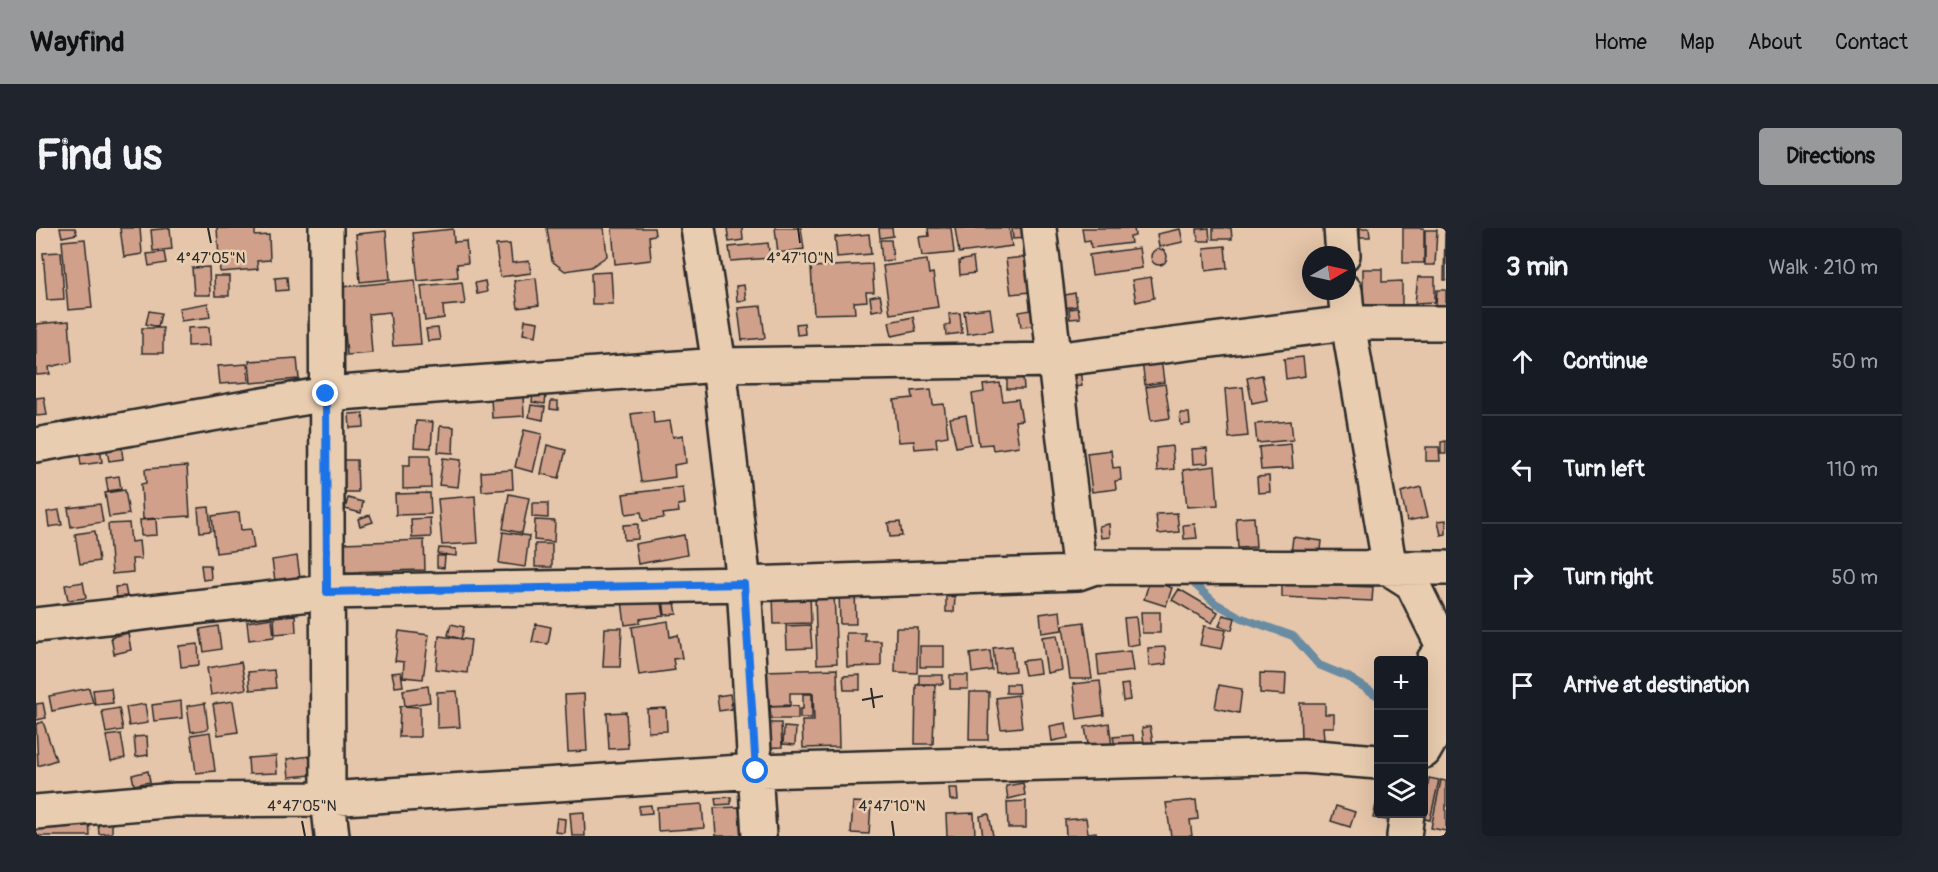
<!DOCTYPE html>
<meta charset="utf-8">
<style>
:root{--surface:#171b24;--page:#20242c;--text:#f1f3f6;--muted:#9ea1a6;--line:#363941;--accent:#98999b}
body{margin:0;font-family:Pangolin,sans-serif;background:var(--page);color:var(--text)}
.controls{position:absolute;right:18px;bottom:18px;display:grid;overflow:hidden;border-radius:6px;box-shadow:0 6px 24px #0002}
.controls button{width:54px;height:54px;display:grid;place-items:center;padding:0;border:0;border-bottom:2px solid var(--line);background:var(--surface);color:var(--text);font:30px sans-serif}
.compass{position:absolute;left:1266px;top:18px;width:54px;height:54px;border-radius:50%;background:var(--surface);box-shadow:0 6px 24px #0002;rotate:81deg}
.stop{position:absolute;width:18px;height:18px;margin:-14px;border:4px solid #1a73e8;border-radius:50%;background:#fff}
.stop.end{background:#1a73e8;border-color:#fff;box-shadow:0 2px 6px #0008}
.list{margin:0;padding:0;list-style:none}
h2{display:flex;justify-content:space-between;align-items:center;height:78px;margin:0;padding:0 24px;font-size:26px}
h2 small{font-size:20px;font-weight:400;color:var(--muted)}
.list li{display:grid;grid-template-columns:39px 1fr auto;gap:18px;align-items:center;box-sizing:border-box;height:108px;padding:0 24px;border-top:2px solid var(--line)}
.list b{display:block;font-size:22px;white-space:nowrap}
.list em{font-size:20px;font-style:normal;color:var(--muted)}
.icon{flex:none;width:33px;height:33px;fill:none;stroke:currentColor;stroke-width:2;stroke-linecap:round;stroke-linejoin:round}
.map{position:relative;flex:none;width:1410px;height:608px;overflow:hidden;border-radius:6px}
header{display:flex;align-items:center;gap:36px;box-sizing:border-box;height:84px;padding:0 30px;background:var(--accent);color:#111}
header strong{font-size:28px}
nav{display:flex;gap:33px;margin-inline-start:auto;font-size:21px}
.intro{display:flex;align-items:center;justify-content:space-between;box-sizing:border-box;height:144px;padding:0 36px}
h1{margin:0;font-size:42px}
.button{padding:15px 27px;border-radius:6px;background:var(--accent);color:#111;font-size:21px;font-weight:700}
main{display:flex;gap:36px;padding:0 36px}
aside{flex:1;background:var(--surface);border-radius:6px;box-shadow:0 6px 24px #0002}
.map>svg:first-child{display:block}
</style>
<header>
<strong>Wayfind</strong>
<nav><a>Home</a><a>Map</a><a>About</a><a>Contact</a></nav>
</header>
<div class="intro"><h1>Find us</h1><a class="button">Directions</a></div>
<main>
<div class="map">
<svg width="1410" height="608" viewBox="0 0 1410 608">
<rect width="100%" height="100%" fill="#e6c6aa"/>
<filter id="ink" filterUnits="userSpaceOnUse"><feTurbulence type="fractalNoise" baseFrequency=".0167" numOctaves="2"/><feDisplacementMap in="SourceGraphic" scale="12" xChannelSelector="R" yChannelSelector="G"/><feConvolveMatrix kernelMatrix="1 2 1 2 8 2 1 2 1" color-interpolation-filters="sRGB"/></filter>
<g filter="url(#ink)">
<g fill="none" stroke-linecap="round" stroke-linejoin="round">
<path stroke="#698ca2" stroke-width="8" d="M1152,350L1179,375L1206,390L1257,408L1283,437L1312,449L1342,468"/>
</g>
<path fill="#d1a08a" stroke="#2b2b2b" stroke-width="1.5" d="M24,0H39L41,6L26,9Z
M84,0H104L106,26L88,29Z
M134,0L136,21L117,23L115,2Z
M181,0H219V8L233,7L234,32L221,33L222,41L184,44Z
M511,0H568L571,28L555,39L529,43L516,33Z
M576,0H618L619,7L613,8L615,32L579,36Z
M691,0H706L707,12L693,14Z
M739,0H765L768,21L742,25Z
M843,0H856L857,8L844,10Z
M892,0H915L918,25L886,28L883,9L893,8Z
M919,0H973L976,18L923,25Z
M976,0H988L989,10L977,11Z
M1046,0H1098L1099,8L1094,9L1095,15L1055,20L1054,12L1048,13Z
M1173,0L1174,13H1162L1161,1Z
M1177,0H1195L1196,11H1177Z
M1324,0H1333L1334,9H1324Z
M1367,0H1388V35H1367Z
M417,1L418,14L430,13L432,35L421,36L422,49L382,53L377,5Z
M1144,1L1147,14L1123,19L1121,6Z
M1389,2H1401L1399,37H1389Z
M350,3L354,51L324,54L320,6Z
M1409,5H1410V52H1408Z
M833,6L835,26L801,29L799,9Z
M49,11L56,80L32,82L26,13Z
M844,12H855L857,32L846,33Z
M732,15L734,30L695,33L693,19Z
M474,16L476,35L493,33L495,45L464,49L460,17Z
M1189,18L1191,40L1170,43L1168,20Z
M1103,20L1106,40L1056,47L1053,27Z
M1115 29a8 8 0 1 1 16 0a8 8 0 1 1-16 0Z
M25,24L28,71L11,72L7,25Z
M128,24L130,35L113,38L111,26Z
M989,29L994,64L975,66L970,31Z
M937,30L939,45L924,47L923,33Z
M891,32L893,46L897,45L902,79L854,86L847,38Z
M836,36L838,64H830L831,73L818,74L819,85L778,86L775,39Z
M173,39L174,67H158L156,40Z
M1327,41H1346V54L1366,53V79H1327Z
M575,44L577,76H556L555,45Z
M178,48H193V68H179Z
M251,49L252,62L240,63L239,50Z
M1115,49L1118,70L1100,74L1096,52Z
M1382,49H1399V74L1379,75Z
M500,50L503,77L482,80L478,53Z
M379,52L385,116L357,118L354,84L333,86L336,125L311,127L305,59Z
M449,53L451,64L441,66L439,55Z
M426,54L429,76L407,78L408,90L389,93L385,58Z
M708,57L710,72L701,73L700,58Z
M1401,62H1410V77H1400Z
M1039,65L1041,78L1028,80L1025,68Z
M844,67L847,81L836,83L834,69Z
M172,75L174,89L145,93L143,80Z
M725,78L729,110L706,112L702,80Z
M954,80L957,102L931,106L928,83Z
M1042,80L1044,90L1034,91L1033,81Z
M995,82L998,98L985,99L983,84Z
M113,83L125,85L122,99L110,96Z
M924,85L926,105L910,107L909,97L914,96L913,86Z
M877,89L880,103L856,108L853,94Z
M489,92L502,94L500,108L487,106Z
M33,93L36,134L13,139L14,146L0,147V96Z
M768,95L769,106L761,107L760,96Z
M173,99L174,117L152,118V100Z
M106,100H127V125H106Z
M402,100L404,112L392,113L390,101Z
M1267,129L1269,148L1250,151L1248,131Z
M261,130L263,151L215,155L213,133Z
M1125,131L1128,154L1109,157L1106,133Z
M211,136L213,154L184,156L182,138Z
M1044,140L1046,158L1038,159L1035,141Z
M1226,147L1231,172L1216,175L1211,150Z
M987,148L988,161H971V149Z
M964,155L967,173L982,171L986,192L979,193L983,218L957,222L956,216L943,217L936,166L948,164L947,157Z
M1129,156L1134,190L1115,193L1110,159Z
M1207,159L1212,208L1193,210L1189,161Z
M895,161L897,177L908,176L912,208L900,210L901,219L879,221L878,213L863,214L858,172L877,170L876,163Z
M497,165L510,167L509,176L496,174Z
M487,167L488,188L456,190L455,169Z
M8,169L11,187L0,188V170Z
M515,173H522V182L514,181Z
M495,177L509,179L507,192L493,189Z
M617,183L618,195L634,193L637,209L647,207L650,235L638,237L639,249L605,254L595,186Z
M327,185L328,199L314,200L313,186Z
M1144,185H1153L1154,196L1145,197Z
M930,187L935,216L920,219L914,190Z
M380,193L397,194L395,220L378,219Z
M1255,193L1257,212L1221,215L1219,196Z
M404,198L418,199L417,225L402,224Z
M488,202L506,206L497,244L479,239Z
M1410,213V226H1405V214Z
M85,216L87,231L73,233L70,218Z
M1255,216L1257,240L1225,242L1223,219Z
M511,217L530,222L523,250L505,246Z
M1136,218L1138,241L1121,243L1120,220Z
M1390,219H1403L1404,233H1390Z
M64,220L66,234L45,237L43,222Z
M1171,220L1172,235L1157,236L1156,221Z
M1075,222L1077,240L1084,239L1085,252L1079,253L1080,261L1056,264L1051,225Z
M374,227H394L395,260L367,261V237H374Z
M407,230L425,232L422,259L403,257Z
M304,232H321L322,264H305Z
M151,238L154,288L107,291L105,256L110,255L109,241Z
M1179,238L1182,277L1151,279L1147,242Z
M476,242L477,261L446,263L445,244Z
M83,248L85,261L72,263L70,250Z
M1233,248L1234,264L1222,265L1221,249Z
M647,259L649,276L642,277L643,284L627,286L628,290L607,293L605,284L590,286L587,266Z
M1385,259L1392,289L1371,293L1365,264Z
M89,262L93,286L73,289L69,265Z
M394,265L395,286L360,287L359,266Z
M473,266L493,270L486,305L467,301Z
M439,268L442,315L406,317L402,271Z
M312,270L327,274L325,285L309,281Z
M496,275H512V290L496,289Z
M64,276L67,294L35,299L32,280Z
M173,279L175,303L164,304L162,280Z
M23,282L26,297L13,299L11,284Z
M203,284L205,302L215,301L218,320L180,325L176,288Z
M1141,285L1143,304L1122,306L1120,286Z
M334,287L337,294L324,298L322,291Z
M1218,289L1220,319L1202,320L1200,290Z
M394,290L395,309L376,310L375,291Z
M120,291L121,307L105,308L104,292Z
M499,292L519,293L518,314L498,312Z
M1410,292V306L1405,307L1402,293Z
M864,294L866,308L854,309L852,295Z
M93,295L95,314L103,313L105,331H96L97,344L76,346L72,296Z
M602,296V311L588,312L587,297Z
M1073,296L1074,309L1065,310L1063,298Z
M1159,296L1161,310L1148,311L1147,297Z
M59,303L63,333L44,336L39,306Z
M467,304L493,308L489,339L463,335Z
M648,307L651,327L602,336L599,316Z
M1257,309L1286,313L1284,330L1255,326Z
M388,312L389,342L308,344L307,315Z
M499,316H516V339H499Z
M403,320L420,321V328L402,326Z
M261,328L264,350L239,353L236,332Z
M401,328H409L408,340L401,339Z
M165,337H174L175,351L167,352Z
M1114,352L1136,360L1130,378L1108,371Z
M47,354L50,370L32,372L29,357Z
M1246,356L1337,359L1336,373L1246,369Z
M89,358L91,368L80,369L79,359Z
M1143,361L1182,384L1176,395L1136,372Z
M803,363H819L820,396H804Z
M774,366L775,395L738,396L737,367Z
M798,366L801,435L781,436L779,367Z
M638,368L641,386L629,387L627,370Z
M910,368L919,369L918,384H910Z
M625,369L628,388L604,391V395L589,397L586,373Z
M1024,383L1026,402L1006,405L1004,386Z
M1105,384H1124V405H1106Z
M259,387L260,404L239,406L238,389Z
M1187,387L1199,390L1196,402L1183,398Z
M1100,389L1103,416L1091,418L1088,390Z
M236,390L238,409L213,412L211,394Z
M632,393L634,409L642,407L646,430L637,431L639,442L603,447L596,399Z
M1048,394L1056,451H1034L1027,397Z
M415,396L428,399L425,411L412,407Z
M500,396L515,399L512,416L496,414Z
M774,397L776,420L751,421L750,398Z
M182,398L185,421L168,424L164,401Z
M1168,398L1190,402L1186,421L1164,417Z
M569,400H586L584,439H567Z
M860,400H882L881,445L859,444Z
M363,403L393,407L387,451L367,449L368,434L359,433Z
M92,405L95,422L78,426L75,409Z
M810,405H829V413H845V438L811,439Z
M1021,407L1026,442L1011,445L1006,409Z
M403,408L435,412L431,445L400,441Z
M162,416L163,437L145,439L143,418Z
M884,418H908V439H884Z
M976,418L979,443L960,445L957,420Z
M1129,419L1130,436L1113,438L1112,420Z
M954,423L956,442L936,445L934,426Z
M1094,423L1097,443L1063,447L1061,427Z
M1002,431L1004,445L989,447L986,433Z
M205,434L210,461L175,467L171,440Z
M801,441L803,519L767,520L766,493H778L777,465H754V477L728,478L727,443Z
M238,442L240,460L214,462L212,444Z
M365,444L367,458L359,459L356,445Z
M1224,445L1250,446L1249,467L1224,465Z
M824,447V462H808L807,448Z
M883,447H907V456H883Z
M914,447H932V461H914Z
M1064,453L1068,487L1041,491L1037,456Z
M970,456H982L983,465H970Z
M1092,456L1094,472L1087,473L1085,457Z
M880,457H899L897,516H879Z
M1183,457L1206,461L1203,485L1179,480Z
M392,458L394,474L369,478L367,462Z
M53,460L57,475L16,483L13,468Z
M75,460L77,475L59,477L57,462Z
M421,463L424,499L401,500V464Z
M934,464H953L952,512H933Z
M548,466L551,523L532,524L529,467Z
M694,466L696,481L683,483L681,468Z
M767,466H776V490H764V481H767Z
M982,467L986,499L965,501L960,470Z
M145,473L146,490L118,493L116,477Z
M197,473L202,504L182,507L177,476Z
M7,475L10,490L0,492V476Z
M169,475L172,501L155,504L151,478Z
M1264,475H1289V486H1298V499H1287L1288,512L1265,513Z
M109,476L112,495L93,498L90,479Z
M364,478L384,479V509H363Z
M762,478V491H735L734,479Z
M83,480L87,502L70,505L66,483Z
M630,480L631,503L612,504L611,481Z
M590,484L592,520L573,521L571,485Z
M7,494L20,532L2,538L0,496Z
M723,495H745L746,519L723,520Z
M1030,495L1032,510L1016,513L1014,498Z
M1073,495L1076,519L1053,522L1049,499Z
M1114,498L1117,515L1108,516L1106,500Z
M748,499L760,500L759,517L747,516Z
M174,504L179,543L160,545L155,507Z
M85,506L89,530L75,533L70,508Z
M1097,507L1098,516L1079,518L1077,509Z
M111,508L112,527L100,529L98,509Z
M240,528L241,545L213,546L212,530Z
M274,528L276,547L253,549L251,531Z
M112,543L114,554L98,557L96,547Z
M1393,550L1403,552L1394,592L1384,590L1388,586Z
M1405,552L1410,553V603L1395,600Z
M987,555L989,567L972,571L970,558Z
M913,560H921L922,572H914Z
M1342,568V586H1352L1350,592L1337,590Z
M695,569V576L680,577L679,570Z
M1160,572L1162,591L1154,592L1156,608H1135L1130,575Z
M990,573V600H972L971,574Z
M817,574L835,575L833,606L815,605Z
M666,576L668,600L622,603L621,579Z
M615,577L616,585L603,586V578Z
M1300,578L1319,584L1314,599L1295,593Z
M703,579L705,608H680L678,580Z
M548,584L549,608H536L534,585Z
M938,585L939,608H911L910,586Z
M953,586L957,608H947L944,588Z
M521,590L529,591L528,605L519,604Z
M1050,590L1052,605L1060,604L1061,608H1030L1029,592Z
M53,592L54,608H0V595Z
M62,595H76V605L63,606Z"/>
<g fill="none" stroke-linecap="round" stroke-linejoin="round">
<defs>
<path id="minor" d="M290,0L292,571L296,608
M662,0L683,137L708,356L723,608
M1003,0L1042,329V345
M1305,0L1307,27
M1309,63L1312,95L1354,341L1376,355L1403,410
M0,217L290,166L683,137L1017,132L1312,95H1410
M0,397L291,364L708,356L1042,345L1059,339L1410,340
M1388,523L1401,500L1398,432L1410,419
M0,584L140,572L292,571L720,543L1267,528L1342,534
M1368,608L1371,586"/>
</defs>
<use href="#minor" stroke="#2b2b2b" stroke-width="38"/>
<use href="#minor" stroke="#e9cdb0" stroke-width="33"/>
</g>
</g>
<g fill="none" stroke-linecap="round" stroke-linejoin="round" filter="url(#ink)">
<path stroke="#1a73e8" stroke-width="8" d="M290,166L291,364L708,356L720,543"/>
</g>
<path fill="none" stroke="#2b2b2b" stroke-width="2" d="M172,0L175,15M762,0L764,15M835,460L838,480M826,472L847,468M266,593L269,608M856,593L858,608"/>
<g font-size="15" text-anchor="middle" fill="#2b2b2b" stroke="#e9cdb0" stroke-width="5" stroke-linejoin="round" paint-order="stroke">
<text x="175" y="35">4°47'05"N</text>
<text x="764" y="35">4°47'10"N</text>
<text x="266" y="583">4°47'05"N</text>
<text x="856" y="583">4°47'10"N</text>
</g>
</svg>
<div class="controls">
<button>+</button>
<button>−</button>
<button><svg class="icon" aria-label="layers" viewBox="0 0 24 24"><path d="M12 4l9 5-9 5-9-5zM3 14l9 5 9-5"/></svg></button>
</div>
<svg class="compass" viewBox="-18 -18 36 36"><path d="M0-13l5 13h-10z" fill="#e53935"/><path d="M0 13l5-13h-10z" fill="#9ea1a6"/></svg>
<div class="stop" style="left:720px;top:543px"></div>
<div class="stop end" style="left:290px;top:166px"></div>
</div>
<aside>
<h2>3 min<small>Walk · 210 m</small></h2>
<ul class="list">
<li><svg class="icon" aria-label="ahead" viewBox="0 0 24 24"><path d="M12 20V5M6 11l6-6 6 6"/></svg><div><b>Continue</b></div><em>50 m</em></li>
<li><svg class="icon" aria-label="left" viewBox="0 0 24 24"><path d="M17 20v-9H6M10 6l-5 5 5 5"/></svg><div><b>Turn left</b></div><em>110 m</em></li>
<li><svg class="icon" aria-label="right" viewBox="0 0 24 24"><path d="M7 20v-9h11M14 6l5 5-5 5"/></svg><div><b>Turn right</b></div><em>50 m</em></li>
<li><svg class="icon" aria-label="arrive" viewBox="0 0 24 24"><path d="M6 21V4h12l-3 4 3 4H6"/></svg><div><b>Arrive at destination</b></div></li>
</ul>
</aside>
</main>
